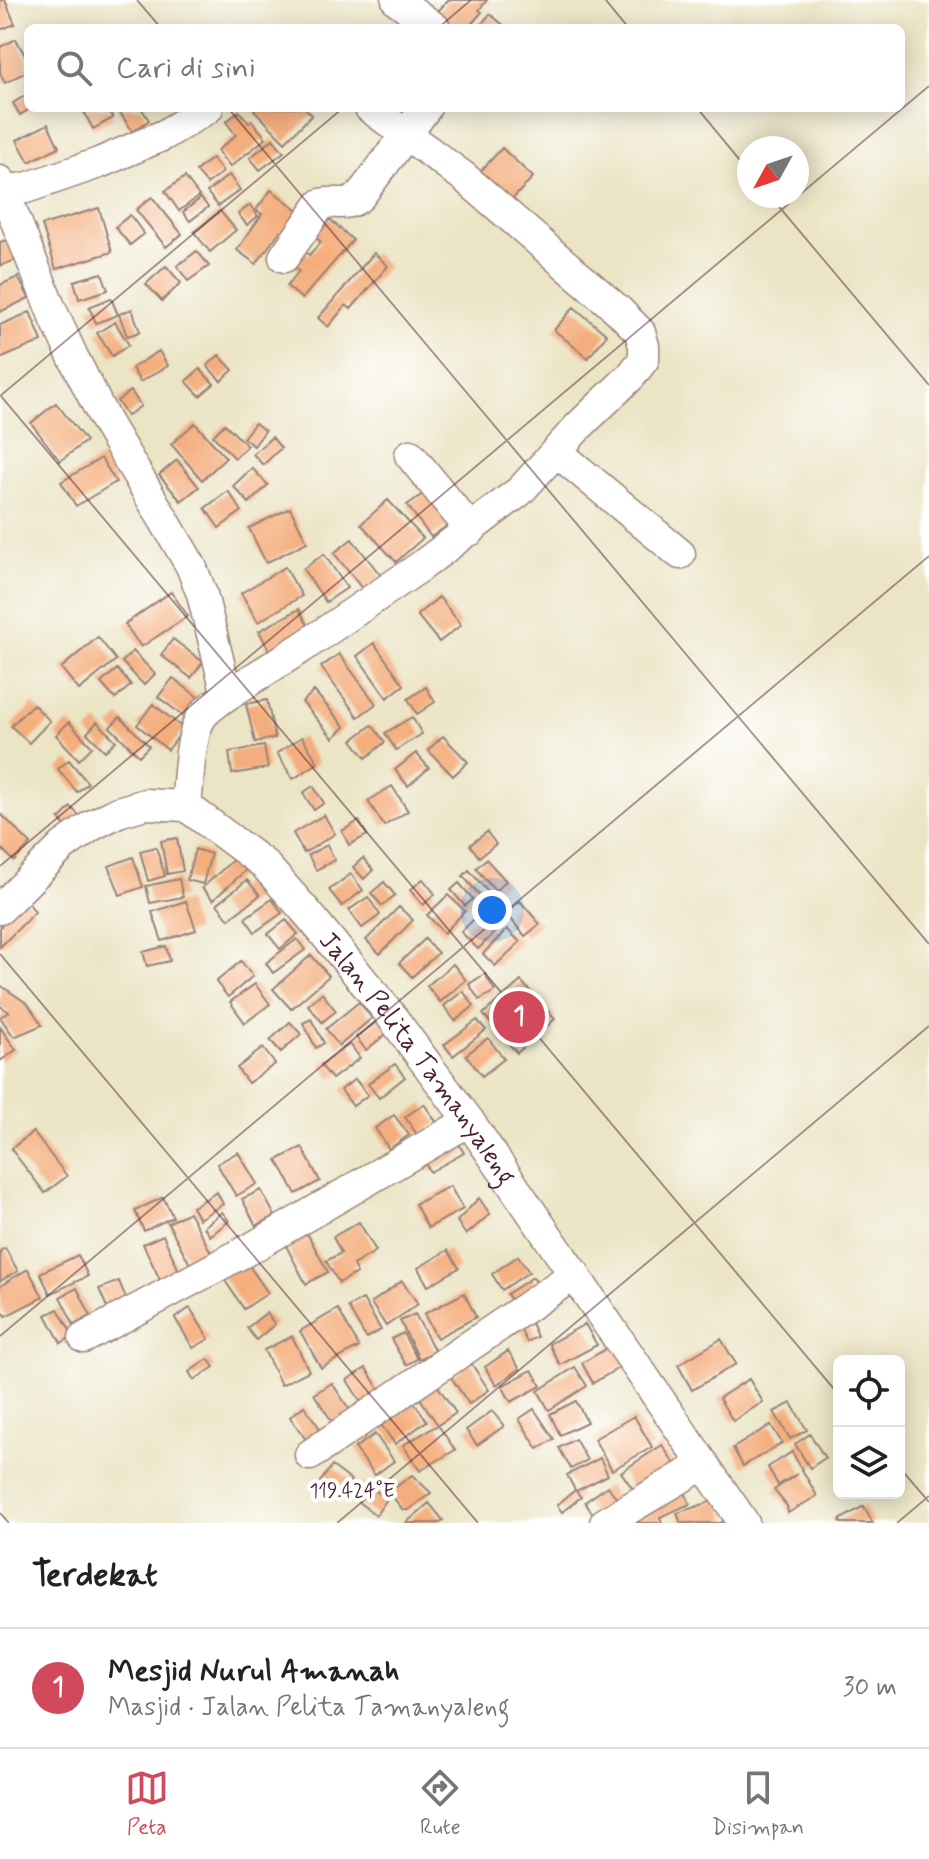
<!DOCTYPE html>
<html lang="id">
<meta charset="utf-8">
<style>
:root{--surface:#fff;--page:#f6f6f6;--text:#222;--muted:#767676;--line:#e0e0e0;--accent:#d1495b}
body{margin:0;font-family:Mynerve,sans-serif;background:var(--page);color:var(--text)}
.controls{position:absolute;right:24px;bottom:24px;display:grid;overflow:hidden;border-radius:12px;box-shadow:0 4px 20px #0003}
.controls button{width:72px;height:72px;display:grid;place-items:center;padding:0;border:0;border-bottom:2px solid var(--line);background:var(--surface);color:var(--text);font:40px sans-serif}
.compass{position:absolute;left:737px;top:136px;width:72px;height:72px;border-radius:50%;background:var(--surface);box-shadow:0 4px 20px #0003;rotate:230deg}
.you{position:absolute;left:492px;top:910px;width:28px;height:28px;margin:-20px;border:6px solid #fff;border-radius:50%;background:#1a73e8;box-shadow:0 0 0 12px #1a73e833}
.badge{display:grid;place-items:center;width:52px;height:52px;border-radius:50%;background:var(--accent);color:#fff;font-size:26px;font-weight:700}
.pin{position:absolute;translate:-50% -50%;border:4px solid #fff;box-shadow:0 2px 8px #0006}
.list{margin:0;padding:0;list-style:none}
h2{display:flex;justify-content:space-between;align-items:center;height:104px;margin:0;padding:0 32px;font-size:34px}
h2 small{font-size:26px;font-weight:400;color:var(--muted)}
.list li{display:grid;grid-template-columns:52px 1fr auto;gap:24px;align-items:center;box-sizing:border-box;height:120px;padding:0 32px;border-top:2px solid var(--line)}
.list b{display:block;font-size:30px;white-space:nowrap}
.list p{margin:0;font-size:26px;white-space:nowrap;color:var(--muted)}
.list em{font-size:26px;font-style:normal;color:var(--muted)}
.icon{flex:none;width:44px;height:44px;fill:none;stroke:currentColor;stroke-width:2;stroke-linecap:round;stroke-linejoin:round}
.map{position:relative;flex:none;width:929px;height:1523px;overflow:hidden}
.search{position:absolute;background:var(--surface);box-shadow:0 4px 20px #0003;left:24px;right:24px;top:24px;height:88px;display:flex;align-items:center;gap:20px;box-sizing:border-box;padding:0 28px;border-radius:12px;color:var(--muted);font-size:30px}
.sheet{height:224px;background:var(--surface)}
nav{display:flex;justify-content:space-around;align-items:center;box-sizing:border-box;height:112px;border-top:2px solid var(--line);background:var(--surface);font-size:22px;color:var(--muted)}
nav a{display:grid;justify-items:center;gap:4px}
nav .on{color:var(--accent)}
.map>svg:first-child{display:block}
</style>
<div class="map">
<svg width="929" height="1523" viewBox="0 0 929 1523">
<rect width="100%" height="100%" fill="#fff"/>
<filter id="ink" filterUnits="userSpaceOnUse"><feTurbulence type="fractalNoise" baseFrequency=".0125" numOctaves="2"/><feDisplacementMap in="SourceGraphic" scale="16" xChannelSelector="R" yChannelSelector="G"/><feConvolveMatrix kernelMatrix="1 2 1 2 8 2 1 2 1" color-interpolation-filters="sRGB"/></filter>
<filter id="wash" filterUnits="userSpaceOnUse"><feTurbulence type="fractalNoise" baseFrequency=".006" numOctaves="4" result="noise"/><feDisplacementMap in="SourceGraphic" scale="32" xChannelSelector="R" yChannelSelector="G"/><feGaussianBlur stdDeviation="1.8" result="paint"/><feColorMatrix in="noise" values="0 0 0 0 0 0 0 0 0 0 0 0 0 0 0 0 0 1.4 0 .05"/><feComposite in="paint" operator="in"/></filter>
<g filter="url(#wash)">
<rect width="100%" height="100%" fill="#ebe4c5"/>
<g id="blocks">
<path fill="#f4ad7c" d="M0,0H5L15,24L0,30Z
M448,0H487L479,10L482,12L468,28H444L432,18Z
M490,14L507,28H478Z
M16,39L28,61V71L5,83L0,73V47Z
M28,94V110L20,115L13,103Z
M82,108H108L113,118L93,129Z
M117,108H141L149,120L133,132Z
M256,108H305L312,115L285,142L254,110Z
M239,111L249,123L252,121L266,138L230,167L217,151L236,135L226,122Z
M48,124L59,147L29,162L17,140Z
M273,139L284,152L260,170L250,158Z
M502,148L533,177L507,205L476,176Z
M212,158L223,172L207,184L196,171Z
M229,175L240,190L218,206L207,192Z
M185,177L199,196L179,211L165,191Z
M271,190L301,212L285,234L280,231L256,264L237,250L262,214L256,210Z
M152,197L182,234L166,247L136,210Z
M201,198L208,207L190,221L183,212Z
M250,205L258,216L247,225L238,214Z
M99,208L112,252L56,269L42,225Z
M220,211L236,230L210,252L194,232Z
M130,215L144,234L130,245L115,227Z
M325,215L353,240L302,299L287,286L299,271L289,262L301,248L309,255L321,242L310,232Z
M19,236L26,256L0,266V242Z
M197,251L209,266L188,281L177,266Z
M374,253L388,266L351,309L346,305L328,327L318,318Z
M166,266L181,283L162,301L146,284Z
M102,273L108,290L79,299L74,281Z
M18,277L29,298L0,312V285Z
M111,298L118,315L96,323L89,307Z
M574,307L607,335L588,358L554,330Z
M132,309L140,332L127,336L119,314Z
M30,312L42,341L0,359V325Z
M115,322L129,345L112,356L97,333Z
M159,351L168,366L140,382L132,368Z
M219,355L233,370L221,381L207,366Z
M200,369L214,384L200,396L186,381Z
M131,391L141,406L127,416L117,401Z
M56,403L86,441L60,461L31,423Z
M195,423L226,458L202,480L171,444Z
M255,423L265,431L254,446L243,438Z
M225,424L247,446L235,458L213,436Z
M272,437L281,448L263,465L253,454Z
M101,458L116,482L76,506L61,482Z
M177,460L199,487L181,501L159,475Z
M252,468L268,485L249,503L233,486Z
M228,491L242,511L219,528L205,508Z
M427,491L451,523L431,537L407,505Z
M388,500L423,538L396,562L361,524Z
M290,508L307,542L266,563L249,528Z
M352,539L382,577L364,591L334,553Z
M324,554L347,588L326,602L303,569Z
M285,567L302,596L258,622L241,593Z
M171,592L188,616L141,647L125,624Z
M439,597L461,625L439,642L417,615Z
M299,609L313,635L272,656L259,631Z
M98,637L116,660L79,690L61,668Z
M173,639L203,662L191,678L161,655Z
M374,643L404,685L387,698L357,656Z
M133,651L155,674L144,685L122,662Z
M339,654L376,704L358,717L321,667Z
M117,669L131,685L115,699L101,683Z
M173,678L207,704L193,723L158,697Z
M426,687L435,702L417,714L408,699Z
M314,691L345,727L333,738L302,702Z
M267,700L275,738L255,742L246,704Z
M33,704L50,721L29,743L11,726Z
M153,704L184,729L168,750L137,725Z
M120,717L149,746L139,756L110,727Z
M412,717L422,734L396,750L385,733Z
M69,722L92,747L79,760L56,735Z
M97,722L116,741L105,751L87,733Z
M372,725L385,742L366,758L352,740Z
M443,736L468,762L453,776L428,750Z
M302,737L318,763L293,779L277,753Z
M264,746L268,768L232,774L229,752Z
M416,753L429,768L408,786L395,770Z
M69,760L88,783L77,792L58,769Z
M313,786L324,803L314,810L303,793Z
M392,786L408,811L384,826L368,801Z
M71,807L86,823L71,832L59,819Z
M2,815L31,844L14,861L0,847V817Z
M324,815L335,834L304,853L293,833Z
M359,821L367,835L349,845L342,831Z
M487,832L496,844L479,857L470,845Z
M177,838L183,871L167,874L161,841Z
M327,845L335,860L316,870L308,855Z
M156,847L165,876L148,881L140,851Z
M195,849L211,854L203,884L187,880Z
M133,857L143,887L120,895L109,866Z
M235,858L246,870L213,900L202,888Z
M363,858L373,870L364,879L353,867Z
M486,859L506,881L495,891L476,868Z
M469,870L488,892L482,898L463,876Z
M351,874L363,890L342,906L329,890Z
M179,879L183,897L150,903L146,886Z
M423,879L435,894L423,905L410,890Z
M247,880L260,895L229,919L217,904Z
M384,882L395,895L382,906L371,893Z
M459,883L473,899L465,906L451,890Z
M448,895L465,911L444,933L427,915Z
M368,897L380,915L362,928L349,910Z
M25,898L35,912L0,947V928L2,925L0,919Z
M272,899L282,913L255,932L245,918Z
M186,901L196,930L162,941L152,912Z
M520,901L540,924L525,936L506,913Z
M399,907L413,920L380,954L366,940Z
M478,915L495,932L478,949L461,932Z
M286,920L298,934L280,949L268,934Z
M507,929L520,942L495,966L483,954Z
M297,939L305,950L273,973L266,963Z
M425,939L438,953L412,977L399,963Z
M166,946L170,961L147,966L143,952Z
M311,955L329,976L291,1009L273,989Z
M241,961L253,976L228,997L216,982Z
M453,964L466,980L440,1002L427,986Z
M485,974L495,991L479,1000L469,984Z
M521,981L555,1019L517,1053L483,1014Z
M255,984L270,1004L245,1023L230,1002Z
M0,985L28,1004L42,1025L14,1037L0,1017L9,1012L0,1006Z
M463,991L474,1006L455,1021L444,1006Z
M322,993L336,1011L322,1022L308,1005Z
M359,1002L372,1018L339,1046L326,1029Z
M385,1016L394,1028L366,1050L356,1037Z
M311,1019L324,1043L316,1048L303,1023Z
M477,1020L486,1030L453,1056L444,1045Z
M290,1022L301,1034L281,1052L270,1040Z
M0,1027L16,1050L0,1061Z
M488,1038L504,1059L482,1076L466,1055Z
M350,1044L360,1058L332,1079L321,1065Z
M263,1048L275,1064L248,1083L237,1068Z
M395,1064L405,1077L379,1098L368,1084Z
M355,1079L368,1095L353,1106L341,1090Z
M424,1104L437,1123L418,1136L405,1117Z
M394,1115L409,1135L389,1149L375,1128Z
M33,1132L67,1176L45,1193L11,1149Z
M454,1136L464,1153L430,1172L421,1156Z
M302,1147L320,1181L296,1194L277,1160Z
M238,1152L257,1184L236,1196L217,1164Z
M450,1186L463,1209L428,1228L415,1204Z
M261,1190L275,1216L256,1226L242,1199Z
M217,1192L223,1204L199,1219L192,1207Z
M163,1197L173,1217L144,1231L135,1211Z
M479,1198L490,1214L466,1235L457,1221Z
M189,1212L213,1256L192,1268L168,1223Z
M222,1212L229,1221L210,1236L204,1227Z
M359,1222L376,1251L353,1265L357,1273L339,1283L326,1261L341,1253L333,1237Z
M306,1231L328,1272L306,1284L284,1242Z
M163,1235L180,1273L161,1282L143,1244Z
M5,1248L18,1271L0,1281V1251Z
M448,1250L459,1268L428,1286L418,1268Z
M78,1255L88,1276L50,1294L40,1273Z
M518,1256L529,1272L502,1290L492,1274Z
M243,1257L268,1293L244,1309L220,1273Z
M28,1269L43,1297L6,1316L0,1307V1286Z
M533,1277L542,1292L516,1308L507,1294Z
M119,1281L132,1313L113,1321L99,1289Z
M402,1281L418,1304L386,1326L371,1303Z
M77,1288L91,1316L74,1325L60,1297Z
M464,1293L476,1317L437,1338L424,1314Z
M363,1299L381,1330L366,1338L348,1307Z
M190,1308L209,1339L193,1348L175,1318Z
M58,1309L73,1336L61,1343L46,1315Z
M338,1309L359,1347L321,1368L300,1331Z
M266,1313L275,1324L256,1340L247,1328Z
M527,1313L537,1337L527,1342L515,1320Z
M415,1314L435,1351L419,1359L400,1321Z
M585,1324L597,1345L560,1365L549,1344Z
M403,1333L417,1359L406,1365L391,1339Z
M292,1336L309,1371L281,1385L264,1350Z
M721,1339L736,1364L692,1390L678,1365Z
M616,1343L627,1363L593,1383L582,1363Z
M508,1351L520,1369L496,1385L485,1367Z
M208,1359L214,1367L194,1380L189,1372Z
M471,1363L489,1390L469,1404L451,1377Z
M575,1367L587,1386L549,1410L538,1391Z
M366,1368L383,1396L364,1407L347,1380Z
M532,1370L541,1386L511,1402L502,1386Z
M749,1379L763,1402L733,1421L719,1398Z
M435,1382L456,1413L438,1425L417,1394Z
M332,1383L351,1412L333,1423L314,1394Z
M412,1400L427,1421L395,1444L380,1423Z
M576,1401L587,1422L560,1435L550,1414Z
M791,1403L807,1430L790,1439L774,1412Z
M304,1406L326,1437L311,1447L290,1417Z
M534,1409L554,1439L538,1449L519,1419Z
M492,1411L504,1426L477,1445L466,1430Z
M634,1416L652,1447L612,1470L594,1439Z
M438,1425L455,1450L420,1471L403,1445Z
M771,1425L782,1443L743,1466L733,1448Z
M375,1434L394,1461L375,1475L355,1448Z
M810,1434L825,1458L810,1468L795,1444Z
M575,1439L587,1460L571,1469L559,1448Z
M662,1445L676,1466L635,1492L621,1472Z
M792,1452L817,1496L788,1513L787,1506L774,1490L797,1474L778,1485L768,1467Z
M600,1458L608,1475L576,1491L581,1497L562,1512L557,1505L575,1490L567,1475Z
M332,1466L351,1480L340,1496L320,1482Z
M412,1475L431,1493L408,1510H403L389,1492Z
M365,1483L387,1499L376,1515L354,1499Z
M608,1486L619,1502L595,1518L585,1502Z
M682,1486L690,1504L660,1517L662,1523H638L634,1516Z
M719,1499L727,1521L720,1523H681L677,1513Z
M429,1503L443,1520L439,1523H406Z
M864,1506L873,1523H841L840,1520Z"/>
</g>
</g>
<g filter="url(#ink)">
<use href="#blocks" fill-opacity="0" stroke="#9a8278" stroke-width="2"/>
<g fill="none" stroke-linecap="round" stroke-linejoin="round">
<defs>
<g id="minor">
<path d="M397,0L435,28"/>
<path d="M0,181L51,309L73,357L105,420L191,566L202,594L227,695C219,701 209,707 202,716C189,734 189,782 186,806"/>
<path d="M5,190L26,188L99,163L164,135L208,108"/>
<path d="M284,257L321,204C335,200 348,208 360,196L426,108"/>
<path d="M557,452L680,554"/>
<path d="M410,455L471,530"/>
<path d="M227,695L303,647L420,567L520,491L578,427L631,376L644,359V346L640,332L618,310L464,177L370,108"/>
<path id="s1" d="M0,909L63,846L91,826L118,812L145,804L186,806L264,864L310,916L386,1009L469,1121L744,1523"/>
<path d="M84,1338L255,1246L469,1121"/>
<path d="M310,1455L575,1274"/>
<path d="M605,1523L704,1464"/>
</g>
</defs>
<use href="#minor" stroke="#9a8278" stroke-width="33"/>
<use href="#minor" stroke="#fff" stroke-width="30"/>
</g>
</g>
<path fill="none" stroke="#4a1f2b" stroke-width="2" stroke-opacity="0.45" d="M137,0L161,28M606,0L629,28M438,28L471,0M228,108L929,944M697,108L749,171M770,196L929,385M0,395L839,1395M0,396L343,108M0,866L929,86M0,954L478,1523M0,1336L929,556M899,1467L929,1502M0,1513L9,1523M337,1523L929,1026M897,1523L929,1496"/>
<g text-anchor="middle" stroke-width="8" stroke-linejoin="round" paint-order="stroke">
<g font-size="26" fill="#4a1f2b" stroke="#fff">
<text dy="9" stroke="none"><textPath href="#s1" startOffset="568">Jalan Pelita Tamanyaleng</textPath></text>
</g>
</g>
<g font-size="20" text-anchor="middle" fill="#4a1f2b" stroke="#fff" stroke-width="8" stroke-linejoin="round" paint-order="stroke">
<text x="352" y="1497">119.424°E</text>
</g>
</svg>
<div class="controls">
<button><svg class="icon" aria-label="locate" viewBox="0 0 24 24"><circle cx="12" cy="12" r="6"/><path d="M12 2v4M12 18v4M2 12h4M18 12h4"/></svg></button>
<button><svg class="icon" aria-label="layers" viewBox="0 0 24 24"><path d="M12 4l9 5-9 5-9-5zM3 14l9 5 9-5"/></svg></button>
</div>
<svg class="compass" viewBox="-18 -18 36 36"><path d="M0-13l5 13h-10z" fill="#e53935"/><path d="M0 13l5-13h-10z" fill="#767676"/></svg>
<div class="you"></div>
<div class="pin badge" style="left:519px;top:1017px">1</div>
<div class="search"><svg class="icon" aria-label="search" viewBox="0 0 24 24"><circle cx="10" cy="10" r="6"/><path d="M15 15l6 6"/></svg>Cari di sini</div>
</div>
<section class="sheet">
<h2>Terdekat<small></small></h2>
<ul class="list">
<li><span class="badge">1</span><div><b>Mesjid Nurul Amanah</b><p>Masjid · Jalan Pelita Tamanyaleng</p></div><em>30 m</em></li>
</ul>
</section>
<nav>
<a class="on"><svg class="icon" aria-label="map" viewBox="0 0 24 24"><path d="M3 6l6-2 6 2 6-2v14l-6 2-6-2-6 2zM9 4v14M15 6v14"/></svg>Peta</a>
<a><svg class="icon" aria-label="directions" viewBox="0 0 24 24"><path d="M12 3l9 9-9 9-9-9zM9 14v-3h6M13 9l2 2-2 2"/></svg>Rute</a>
<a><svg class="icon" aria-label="saved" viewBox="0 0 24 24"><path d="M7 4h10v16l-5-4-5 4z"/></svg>Disimpan</a>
</nav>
